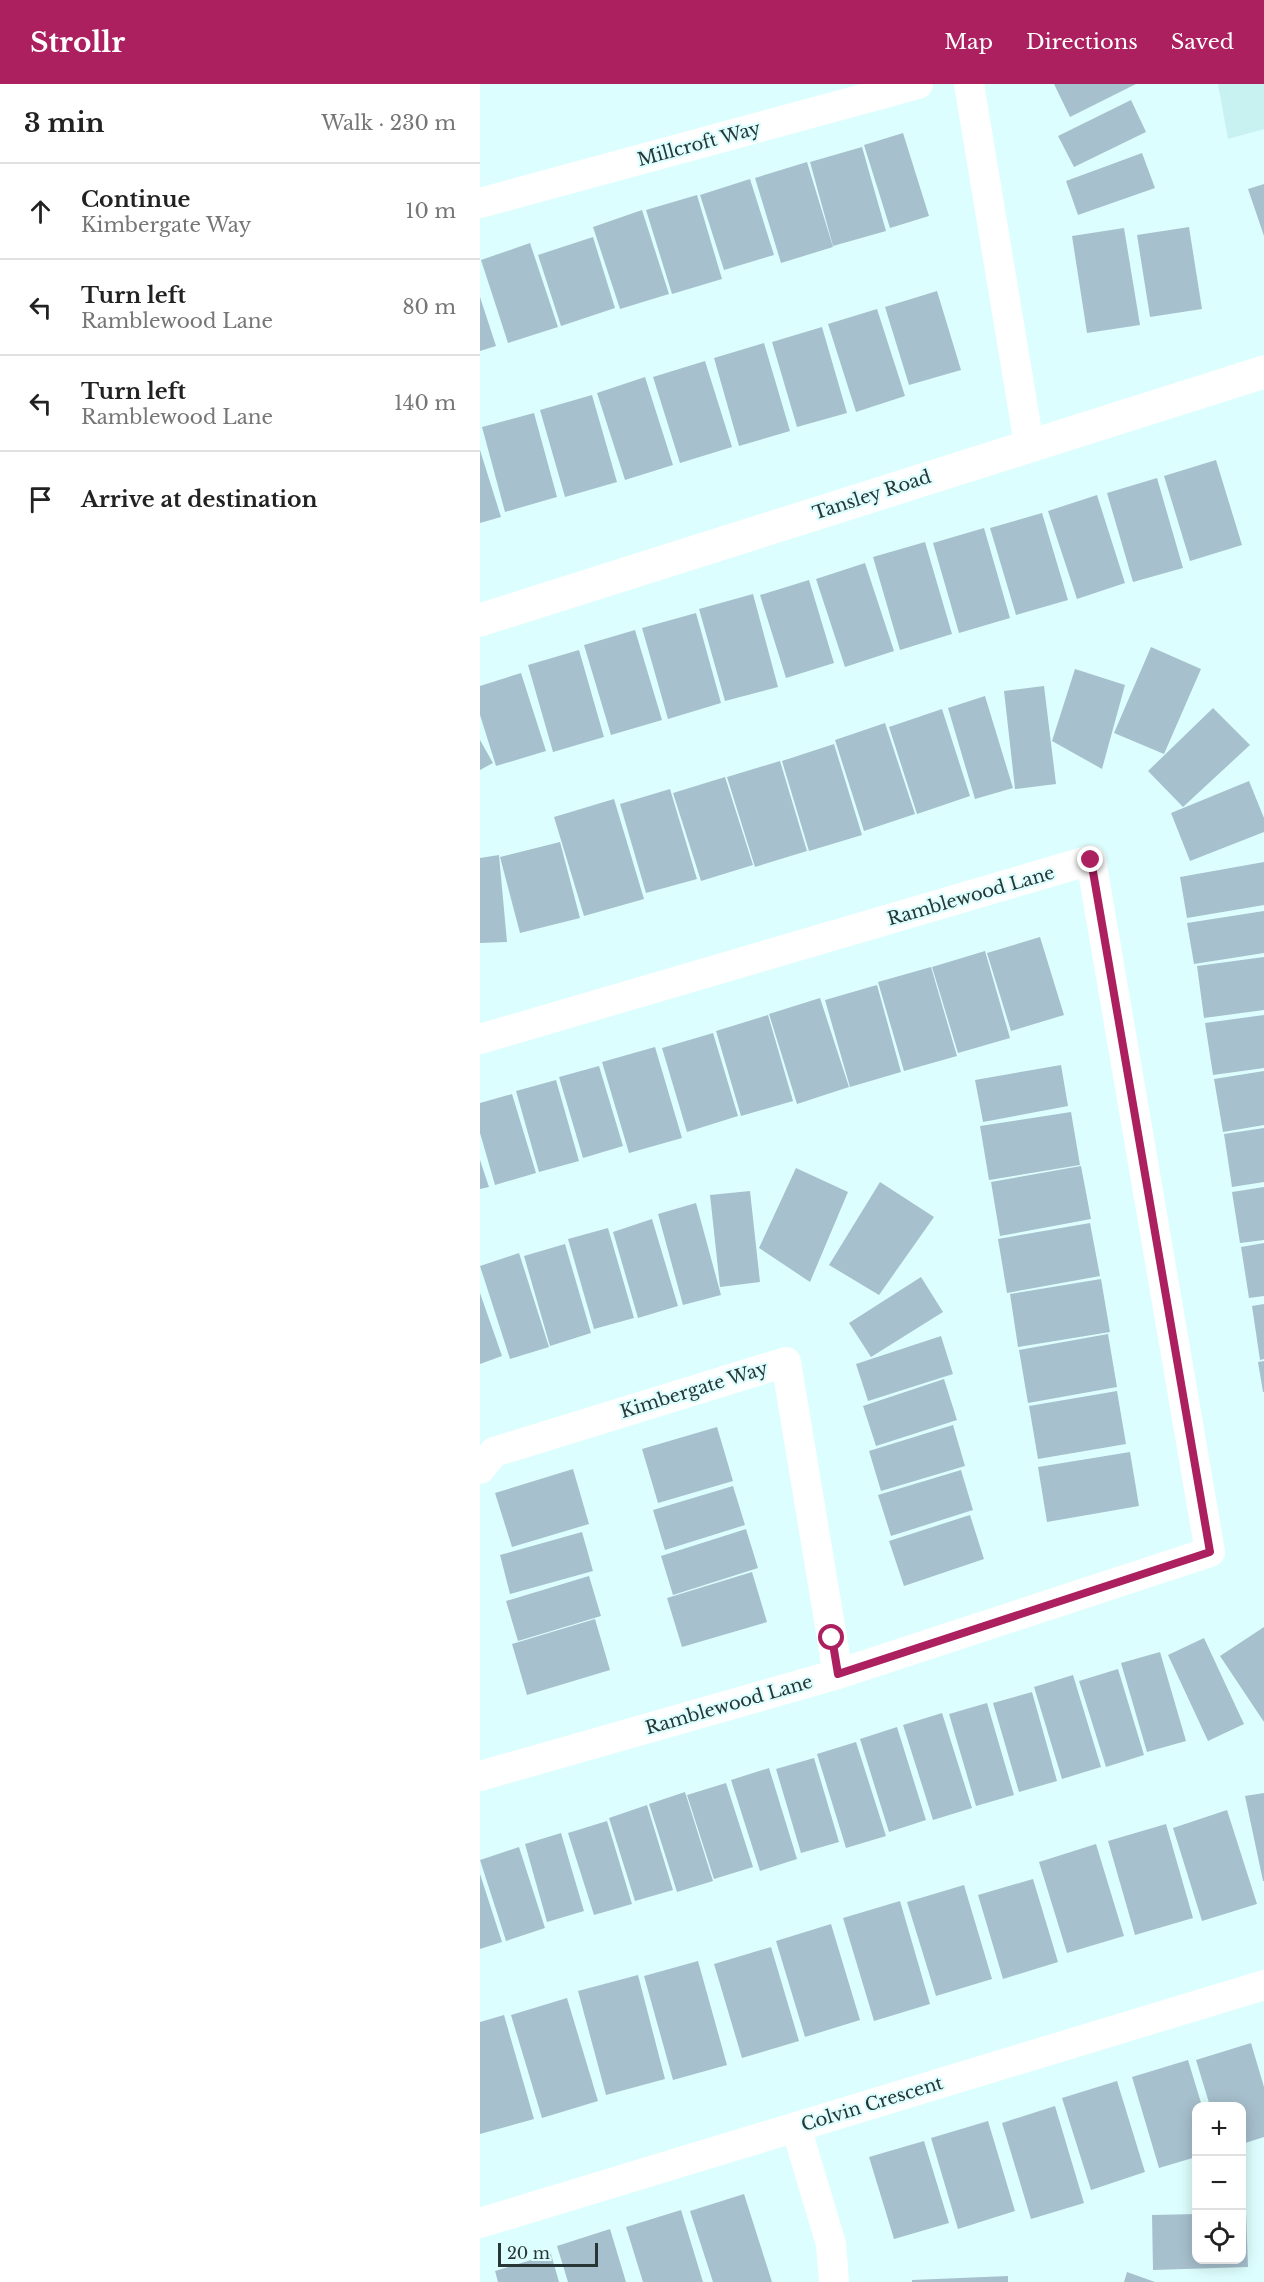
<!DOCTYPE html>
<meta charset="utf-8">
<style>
:root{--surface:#fff;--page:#f2f2f2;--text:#222;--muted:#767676;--line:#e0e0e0;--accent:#ac2060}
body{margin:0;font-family:"Libre Baskerville",serif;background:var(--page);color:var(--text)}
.controls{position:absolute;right:18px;bottom:18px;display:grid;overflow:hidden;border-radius:12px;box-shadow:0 3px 15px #0003}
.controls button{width:54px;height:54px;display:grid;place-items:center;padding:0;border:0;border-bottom:2px solid var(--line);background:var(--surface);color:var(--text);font:30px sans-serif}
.scale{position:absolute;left:18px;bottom:15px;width:100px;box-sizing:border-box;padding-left:6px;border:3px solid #293636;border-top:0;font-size:16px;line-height:21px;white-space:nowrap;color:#293636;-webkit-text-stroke:4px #ddfefe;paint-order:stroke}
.stop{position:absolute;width:18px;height:18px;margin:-14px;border:4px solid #ac2060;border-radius:50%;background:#fff}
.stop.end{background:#ac2060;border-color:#fff;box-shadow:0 2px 6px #0008}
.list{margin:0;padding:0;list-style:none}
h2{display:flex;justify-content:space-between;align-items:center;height:78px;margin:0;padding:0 24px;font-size:26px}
h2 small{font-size:20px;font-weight:400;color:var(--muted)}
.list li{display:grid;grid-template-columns:39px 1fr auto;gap:18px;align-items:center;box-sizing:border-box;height:96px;padding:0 24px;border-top:2px solid var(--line)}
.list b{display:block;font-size:22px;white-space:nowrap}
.list p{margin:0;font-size:20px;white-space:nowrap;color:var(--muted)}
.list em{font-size:20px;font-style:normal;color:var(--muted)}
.icon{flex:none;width:33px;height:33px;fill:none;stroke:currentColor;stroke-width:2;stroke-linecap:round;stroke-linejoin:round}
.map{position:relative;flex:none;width:784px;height:2198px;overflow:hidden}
header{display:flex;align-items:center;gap:36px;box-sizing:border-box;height:84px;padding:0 30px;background:var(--accent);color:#fff}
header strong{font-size:28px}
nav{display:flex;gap:33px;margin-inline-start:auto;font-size:21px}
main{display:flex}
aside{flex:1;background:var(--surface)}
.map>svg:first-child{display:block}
</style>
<header>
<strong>Strollr</strong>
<nav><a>Map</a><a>Directions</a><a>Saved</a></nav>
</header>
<main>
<aside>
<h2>3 min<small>Walk · 230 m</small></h2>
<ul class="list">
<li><svg class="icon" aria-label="ahead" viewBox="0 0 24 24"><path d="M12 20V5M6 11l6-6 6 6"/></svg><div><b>Continue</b><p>Kimbergate Way</p></div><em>10 m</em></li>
<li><svg class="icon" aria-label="left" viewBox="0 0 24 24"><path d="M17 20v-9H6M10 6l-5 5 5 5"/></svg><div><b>Turn left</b><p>Ramblewood Lane</p></div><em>80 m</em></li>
<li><svg class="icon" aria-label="left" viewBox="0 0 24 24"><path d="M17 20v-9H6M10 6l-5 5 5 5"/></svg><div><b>Turn left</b><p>Ramblewood Lane</p></div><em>140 m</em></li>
<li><svg class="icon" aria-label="arrive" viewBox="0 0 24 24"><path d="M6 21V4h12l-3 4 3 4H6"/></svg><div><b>Arrive at destination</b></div></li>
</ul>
</aside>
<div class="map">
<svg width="784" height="2198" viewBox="0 0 784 2198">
<rect width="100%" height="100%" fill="#ddfefe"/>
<path fill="#c8f1f2" d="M738,0H784V45L748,55Z"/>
<path fill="#a7c0cd" d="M574,0H656L590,33Z
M651,16L666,48L594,83L578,52Z
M423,49L449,132L410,144L384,61Z
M382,63L406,147L353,162L330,78Z
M662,69L675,104L598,131L586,97Z
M327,78L353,163L301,179L275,94Z
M270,95L294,171L244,186L220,111Z
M784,100V152L768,105Z
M217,111L242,195L192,210L166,126Z
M162,126L189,210L140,225L113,143Z
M709,143L722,225L670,233L657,151Z
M644,144L660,241L607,249L592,152Z
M113,153L135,224L81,242L58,171Z
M50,159L78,243L28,259L1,176Z
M457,207L481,286L429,301L405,223Z
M0,213L16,262L0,267Z
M397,225L425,312L376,328L348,240Z
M342,243L367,329L317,343L292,258Z
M284,259L310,347L259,362L234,274Z
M225,277L252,363L200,379L173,293Z
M165,293L193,381L145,396L117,309Z
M112,311L137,398L85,413L60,326Z
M54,329L77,413L25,428L2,343Z
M0,366L21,433L0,439Z
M736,376L762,461L710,477L684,392Z
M677,394L703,484L653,498L627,409Z
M617,411L645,499L597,515L568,427Z
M562,429L588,516L536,531L510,444Z
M504,444L530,534L479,549L453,459Z
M445,458L472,550L420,566L393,473Z
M385,479L414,567L365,583L336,495Z
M329,496L354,579L306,594L280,511Z
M273,510L298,603L245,617L219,525Z
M216,529L241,619L188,635L162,544Z
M155,546L182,636L131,651L104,561Z
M671,563L721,585L684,670L634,649Z
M99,566L124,653L73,668L48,581Z
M595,585L645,601L622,685L572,657Z
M41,589L66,667L16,682L0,631V602Z
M564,602L576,700L535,705L524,607Z
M505,612L533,704L495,715L468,624Z
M733,624L770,661L703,723L668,687Z
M462,625L490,712L437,730L409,643Z
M405,639L435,730L384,747L355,656Z
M0,656L13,679L0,686Z
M354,660L382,751L329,767L302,677Z
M300,677L327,767L275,783L247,693Z
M245,693L273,781L221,797L193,709Z
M769,697L784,734V748L710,777L691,729Z
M190,705L217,795L166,809L140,720Z
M134,715L164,815L104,832L74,733Z
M80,758L100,834L40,849L20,773Z
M19,771L27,858L0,859V774Z
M784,778V821L707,834L700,793Z
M784,827V869L714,880L707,839Z
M560,853L584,931L531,947L507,869Z
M505,867L530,954L478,969L452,883Z
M784,873V926L724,934L717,882Z
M451,883L477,972L424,987L398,898Z
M397,901L421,988L370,1003L345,916Z
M340,914L369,1003L317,1020L289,930Z
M288,931L313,1017L261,1032L236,947Z
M784,931V984L733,991L725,939Z
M233,949L258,1032L207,1048L182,964Z
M175,963L202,1054L149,1069L122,978Z
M581,981L588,1022L503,1038L495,996Z
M119,982L143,1062L103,1074L79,993Z
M784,987V1041L743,1048L734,995Z
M76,996L99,1077L59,1088L36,1007Z
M32,1010L56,1089L15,1101L0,1049V1019Z
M591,1028L600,1081L509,1096L500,1042Z
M784,1044V1098L752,1103L744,1050Z
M0,1076L9,1103L0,1105Z
M601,1082L611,1135L520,1152L511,1098Z
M316,1084L368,1108L330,1198L279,1164Z
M400,1098L454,1133L399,1211L349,1181Z
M784,1103V1156L760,1159L752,1108Z
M270,1107L280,1198L240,1203L230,1111Z
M216,1119L241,1211L203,1221L178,1130Z
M172,1135L198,1222L158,1234L133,1148Z
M610,1139L620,1192L527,1209L518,1155Z
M128,1144L154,1234L114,1245L88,1155Z
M784,1159V1212L769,1214L761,1163Z
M85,1160L111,1249L70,1262L44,1172Z
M39,1169L69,1263L30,1275L0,1182Z
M441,1193L463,1228L391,1273L369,1239Z
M621,1195L630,1248L538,1263L530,1210Z
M0,1209L22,1272L0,1280Z
M784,1220V1275L780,1276L772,1222Z
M628,1250L637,1303L548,1319L539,1266Z
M461,1252L473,1290L388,1317L376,1280Z
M784,1277V1308H783L778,1278Z
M464,1295L477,1336L396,1362L383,1322Z
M637,1307L646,1360L558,1375L549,1322Z
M473,1341L485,1382L401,1407L389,1367Z
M237,1343L253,1397L178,1419L162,1365Z
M650,1368L659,1422L567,1438L558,1383Z
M93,1385L109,1440L32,1463L15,1409Z
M481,1386L493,1426L411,1452L398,1411Z
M253,1402L265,1441L185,1466L173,1426Z
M490,1431L504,1475L424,1502L409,1457Z
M266,1445L278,1484L193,1511L181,1472Z
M102,1448L113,1487L30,1510L20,1471Z
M272,1488L287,1538L202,1563L187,1514Z
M109,1492L121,1532L38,1557L26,1517Z
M115,1535L130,1586L47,1611L32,1560Z
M784,1543V1638L740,1572Z
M724,1554L764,1640L728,1657L688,1571Z
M680,1568L706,1657L667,1668L641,1579Z
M638,1585L664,1671L626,1683L599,1597Z
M593,1591L621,1683L582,1695L554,1603Z
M552,1608L577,1697L539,1708L513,1619Z
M507,1619L534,1711L496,1722L469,1630Z
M462,1629L492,1724L453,1736L423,1641Z
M417,1643L446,1736L409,1748L380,1655Z
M376,1658L406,1752L366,1764L337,1670Z
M334,1674L359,1758L321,1769L296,1685Z
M289,1684L317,1775L280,1787L251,1696Z
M246,1699L273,1783L234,1795L207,1711Z
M205,1708L233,1797L197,1808L169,1720Z
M784,1709V1797H783L765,1712Z
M167,1721L193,1806L155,1817L129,1734Z
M747,1726L777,1820L722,1837L693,1744Z
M127,1737L152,1820L114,1831L88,1749Z
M686,1740L713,1834L655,1851L628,1757Z
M81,1749L104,1827L67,1838L45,1760Z
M616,1760L644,1852L587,1869L559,1778Z
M39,1763L65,1844L26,1857L0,1776Z
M0,1790L22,1858L0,1865Z
M553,1795L578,1878L523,1895L498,1811Z
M484,1801L512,1895L456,1912L427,1818Z
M420,1817L450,1920L394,1937L363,1834Z
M351,1840L380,1936L325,1953L296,1857Z
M291,1863L319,1957L262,1974L234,1880Z
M218,1877L247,1981L193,1996L164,1892Z
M158,1891L185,1995L126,2011L98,1907Z
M87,1914L118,2017L62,2034L31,1931Z
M24,1931L54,2035L0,2050V1938Z
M771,1959L784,2003V2053L762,2060V2022H730L716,1976Z
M708,1976L722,2022H716V2073L679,2084L652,1993Z
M637,1997L665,2088L611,2106L582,2014Z
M575,2022L604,2119L551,2135L522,2039Z
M508,2037L535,2127L478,2145L451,2054Z
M444,2057L469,2139L414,2155L389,2073Z
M264,2110L292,2198H233L210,2127Z
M201,2126L223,2198H163L146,2143Z
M762,2129H766L768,2183L673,2186L672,2131L716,2130V2176H762Z
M130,2145L146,2198H88L77,2162Z
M71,2170L79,2198H18L15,2187Z
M647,2188L675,2198H644Z
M528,2192V2198H432V2196Z"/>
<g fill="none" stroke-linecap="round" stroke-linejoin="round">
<path stroke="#fff" stroke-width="30" d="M489,0L549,360
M0,119L438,0
M0,955L611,776L730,1468L358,1590L0,1692
M0,1385L14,1368L306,1278L358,1590
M316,2043L351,2160L354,2198
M0,2139L784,1901"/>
<path stroke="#fff" stroke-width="33" d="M0,536L784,288"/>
</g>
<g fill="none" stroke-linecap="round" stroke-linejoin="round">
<path stroke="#ac2060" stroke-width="8" d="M352,1554L358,1590L730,1468L611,776"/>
</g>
<g text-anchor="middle" stroke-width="4.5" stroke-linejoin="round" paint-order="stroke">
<g font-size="18" fill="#293636" stroke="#ddfefe">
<text transform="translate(219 60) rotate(-15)" y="6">Millcroft Way</text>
<text transform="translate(392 411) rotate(-18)" y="6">Tansley Road</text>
<text transform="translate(491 812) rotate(-16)" y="6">Ramblewood Lane</text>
<text transform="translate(214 1306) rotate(-17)" y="6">Kimbergate Way</text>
<text transform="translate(249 1621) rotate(-16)" y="6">Ramblewood Lane</text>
<text transform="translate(392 2020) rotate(-17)" y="6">Colvin Crescent</text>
</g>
</g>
</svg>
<div class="controls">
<button>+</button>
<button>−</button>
<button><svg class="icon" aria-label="locate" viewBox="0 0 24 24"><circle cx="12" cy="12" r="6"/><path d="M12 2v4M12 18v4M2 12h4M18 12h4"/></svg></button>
</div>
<div class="scale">20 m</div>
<div class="stop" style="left:352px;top:1554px"></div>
<div class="stop end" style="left:611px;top:776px"></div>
</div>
</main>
